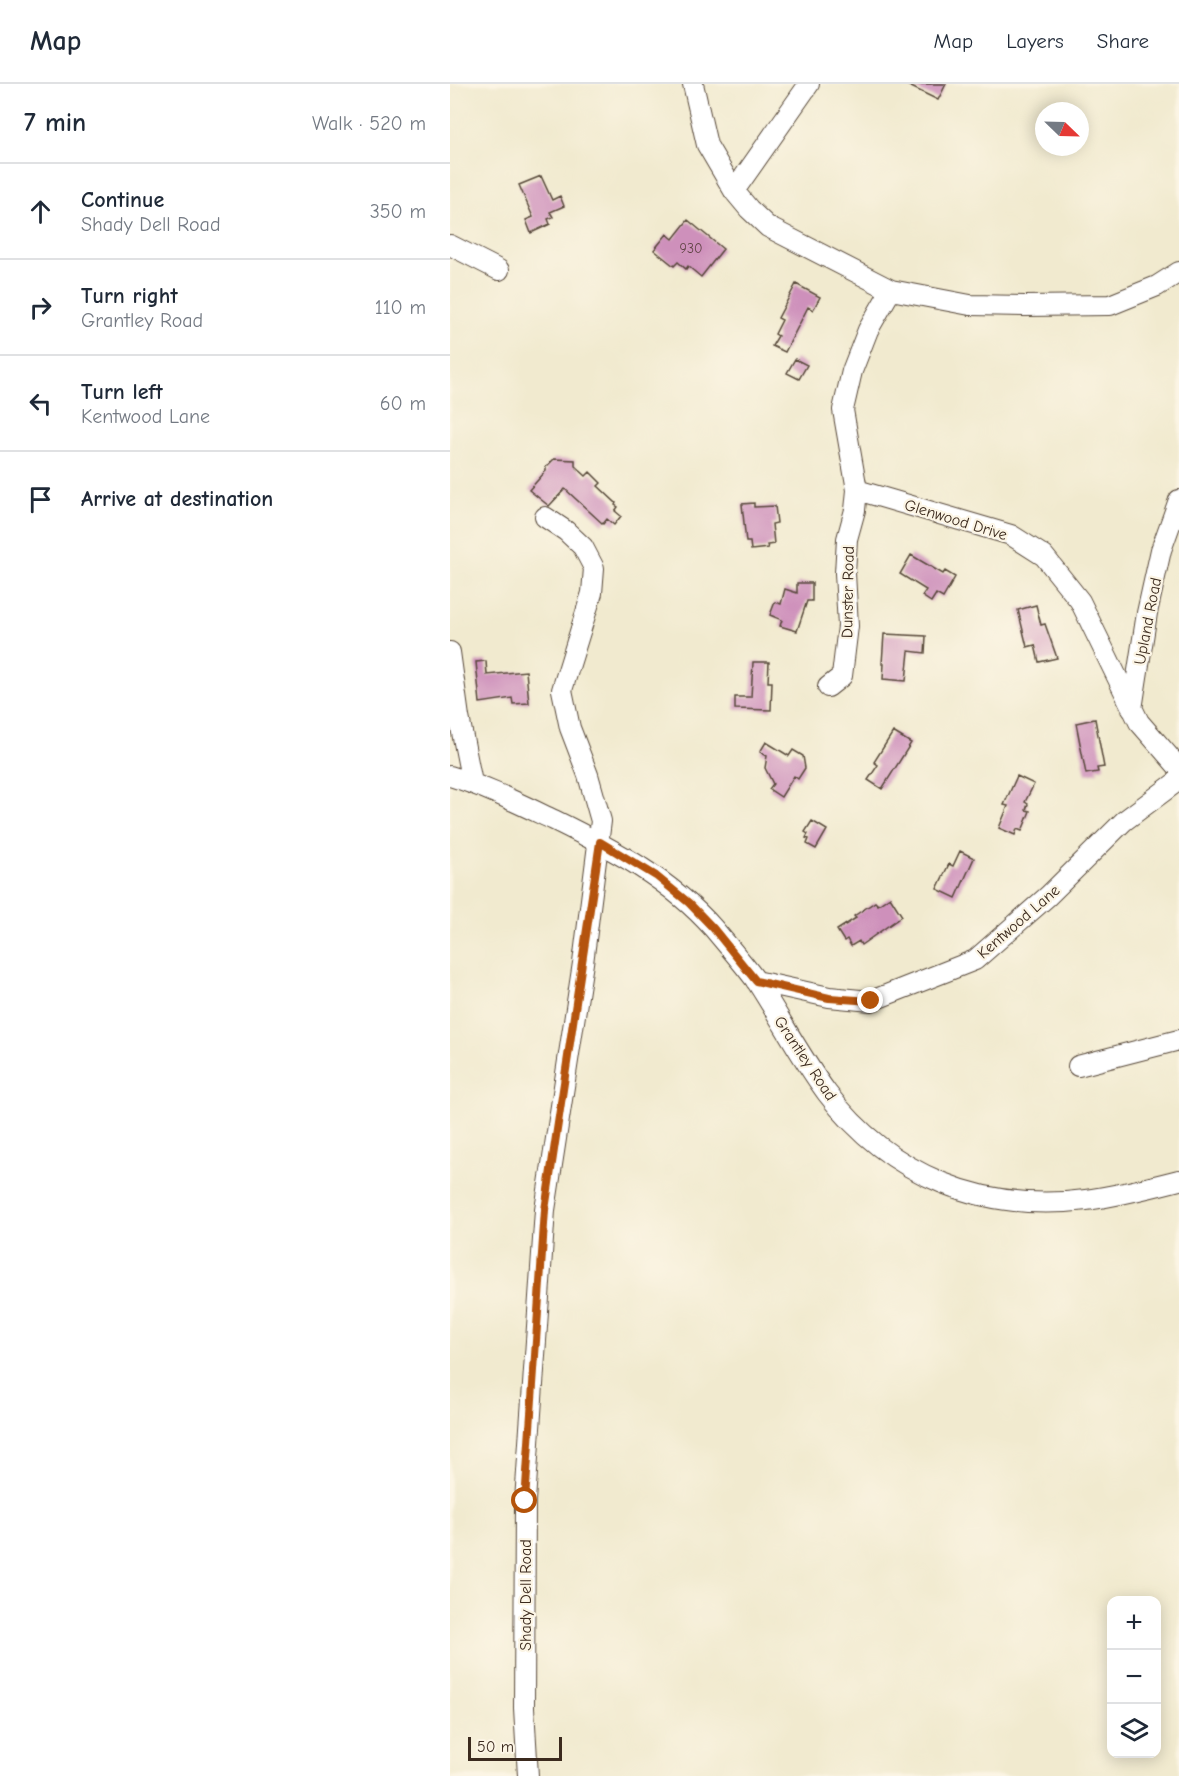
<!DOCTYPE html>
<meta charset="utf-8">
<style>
:root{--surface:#fff;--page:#f2f2f3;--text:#1f2937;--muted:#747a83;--line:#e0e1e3}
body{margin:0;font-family:"Comic Neue",sans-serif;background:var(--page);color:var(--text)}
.controls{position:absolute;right:18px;bottom:18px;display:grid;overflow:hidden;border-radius:12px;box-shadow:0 3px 15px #0003}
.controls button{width:54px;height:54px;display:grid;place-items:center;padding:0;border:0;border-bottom:2px solid var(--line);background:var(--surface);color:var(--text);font:30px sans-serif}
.compass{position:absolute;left:585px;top:18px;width:54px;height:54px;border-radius:50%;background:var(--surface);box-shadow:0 3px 15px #0003;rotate:113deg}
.scale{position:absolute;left:18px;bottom:15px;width:94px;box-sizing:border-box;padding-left:6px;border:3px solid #3b2a1e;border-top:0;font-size:16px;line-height:21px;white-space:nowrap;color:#3b2a1e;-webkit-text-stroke:4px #fcf5e5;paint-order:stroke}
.stop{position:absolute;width:18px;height:18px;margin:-14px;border:4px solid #b45309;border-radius:50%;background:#fff}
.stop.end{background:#b45309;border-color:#fff;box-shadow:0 2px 6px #0008}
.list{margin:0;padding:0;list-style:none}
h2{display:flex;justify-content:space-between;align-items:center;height:78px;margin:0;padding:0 24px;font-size:26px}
h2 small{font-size:20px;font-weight:400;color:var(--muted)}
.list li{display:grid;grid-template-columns:39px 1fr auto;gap:18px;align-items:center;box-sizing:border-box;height:96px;padding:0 24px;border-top:2px solid var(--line)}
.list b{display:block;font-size:22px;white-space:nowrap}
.list p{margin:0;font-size:20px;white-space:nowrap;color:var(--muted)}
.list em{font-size:20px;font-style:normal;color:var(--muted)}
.icon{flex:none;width:33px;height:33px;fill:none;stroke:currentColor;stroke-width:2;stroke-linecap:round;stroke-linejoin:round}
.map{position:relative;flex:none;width:729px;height:1692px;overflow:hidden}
header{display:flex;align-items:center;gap:36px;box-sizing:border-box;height:84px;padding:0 30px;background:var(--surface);border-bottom:2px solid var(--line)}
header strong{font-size:28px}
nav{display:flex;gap:33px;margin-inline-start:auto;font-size:21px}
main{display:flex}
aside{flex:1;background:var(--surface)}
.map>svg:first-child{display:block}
</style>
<header>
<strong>Map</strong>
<nav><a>Map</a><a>Layers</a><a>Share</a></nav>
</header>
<main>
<aside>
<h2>7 min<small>Walk · 520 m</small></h2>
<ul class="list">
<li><svg class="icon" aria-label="ahead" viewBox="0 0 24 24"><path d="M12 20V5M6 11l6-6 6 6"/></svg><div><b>Continue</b><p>Shady Dell Road</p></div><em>350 m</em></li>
<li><svg class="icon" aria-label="right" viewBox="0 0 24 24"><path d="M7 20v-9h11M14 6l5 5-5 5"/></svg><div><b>Turn right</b><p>Grantley Road</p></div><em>110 m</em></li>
<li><svg class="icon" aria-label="left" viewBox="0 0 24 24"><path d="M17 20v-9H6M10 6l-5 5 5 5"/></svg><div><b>Turn left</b><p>Kentwood Lane</p></div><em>60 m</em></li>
<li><svg class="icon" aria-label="arrive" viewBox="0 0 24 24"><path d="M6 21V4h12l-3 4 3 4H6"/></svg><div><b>Arrive at destination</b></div></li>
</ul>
</aside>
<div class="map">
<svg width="729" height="1692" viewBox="0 0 729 1692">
<rect width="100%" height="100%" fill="#fcf5e5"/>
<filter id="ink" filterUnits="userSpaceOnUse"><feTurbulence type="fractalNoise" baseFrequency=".0167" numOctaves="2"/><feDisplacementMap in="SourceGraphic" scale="12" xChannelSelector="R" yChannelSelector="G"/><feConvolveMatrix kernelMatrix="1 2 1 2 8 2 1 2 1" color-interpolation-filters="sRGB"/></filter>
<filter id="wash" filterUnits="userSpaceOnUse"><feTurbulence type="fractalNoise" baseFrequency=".008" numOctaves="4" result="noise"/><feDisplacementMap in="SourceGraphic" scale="24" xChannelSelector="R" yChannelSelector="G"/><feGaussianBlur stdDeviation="1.35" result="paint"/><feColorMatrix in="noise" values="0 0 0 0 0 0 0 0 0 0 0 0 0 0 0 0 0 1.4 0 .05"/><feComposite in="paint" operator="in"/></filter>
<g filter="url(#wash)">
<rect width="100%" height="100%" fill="#f1eacf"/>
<g id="blocks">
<path fill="#ce90bb" d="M455,0H496L488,16Z
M91,92L102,116L110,112L114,122L100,128L103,133L98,135L100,140L81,149L76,136L83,133L69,101Z
M238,136L273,165L251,193L238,182L236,185L228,178L224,182L204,166L217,150L223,155Z
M346,200L370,213L363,226L358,223L335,268L322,262L328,252L325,250L332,236L328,234Z
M345,275L357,281L349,295L337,289Z
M104,375L125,376V382L136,392L140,388L151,399L148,402L166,419L165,421L168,423L165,427L171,432L164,441L157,435L153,440L115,405L99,422L79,406L96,387V383Z
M304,419V423L325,422L327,439L322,440L324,460L317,461L318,464L301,466L300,458H296L292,420Z
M461,471L493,490L495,487L505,493L493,514L486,510L481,518L472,512L476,506L450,490Z
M347,499H362V517H357L347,547L330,542L332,536L320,531L325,518L331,520L335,505L347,509Z
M586,521L591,541L595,540L607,574L589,578L585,561L577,563L568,526Z
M434,550L476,552L475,569L459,567L456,597L433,595L434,580H432Z
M36,577L37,591L76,587L79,619L63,620L62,614L30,619L26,578Z
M303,578H319L318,598H322L321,626L285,625V613H301Z
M645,635L654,683L647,684L648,688L636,690L626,639Z
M443,648L461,659L432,705L418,696L428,681L424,678Z
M316,658L339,672L343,666L353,672L355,684L348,695L344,692L331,713L319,705L323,700L315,684L317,672L310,668Z
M567,692L584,700L575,718L578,720L576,726L580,727L572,747L567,745L565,751L549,744L558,722L554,721Z
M362,737L377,746L366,765L357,760L359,755L356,754L358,750L355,748Z
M510,767L524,774L506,814L487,805L499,780L503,782Z
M440,813L452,832L411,861L409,857L401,862L397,855L394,857L387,846L406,834L404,832L425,818L428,821Z"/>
</g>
</g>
<g filter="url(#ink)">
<use href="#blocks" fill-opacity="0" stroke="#564739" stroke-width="1.5"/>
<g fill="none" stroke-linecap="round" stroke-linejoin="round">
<defs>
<path id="minor" d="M243,0L257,61L284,107L299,125L318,143L441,206L520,221L575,222L660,221L707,202L729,188
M284,107L359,0
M0,161L49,186
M407,406L561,451L594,472L630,517L689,638L729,684
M0,568L9,633L22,699
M378,603L392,592L398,542L395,489L397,455L405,426L407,406L393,326L402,287L418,246L441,206
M682,625L697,529L711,466L729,416
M0,692C36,703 70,720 104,736C163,765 220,795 264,845C278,862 294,880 307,898C331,935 351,974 377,1009C440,1092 533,1129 636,1116C667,1112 698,1104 729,1096
M306,897L379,913L421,917L525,876L598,812L674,737L729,696
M628,982L729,956
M78,1692L74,1624L75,1417L95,1126L133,879L151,737L138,691L120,644L112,606L142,509L144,484L133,463L116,447L95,433"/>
</defs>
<use href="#minor" stroke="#564739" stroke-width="22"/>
<use href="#minor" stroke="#fff" stroke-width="20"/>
</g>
</g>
<g fill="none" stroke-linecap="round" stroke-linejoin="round" filter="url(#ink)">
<path stroke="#b45309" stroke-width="8" d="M75,1417L95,1126L150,758L206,792L239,819L263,844L306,897L379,914L421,917"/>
</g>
<g text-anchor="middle" stroke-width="4.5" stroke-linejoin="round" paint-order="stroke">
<g font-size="14" fill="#604445">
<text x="241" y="169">930</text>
</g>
<g font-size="16" fill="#3b2a1e" stroke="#fcf5e5">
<text transform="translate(506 435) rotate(17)" y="6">Glenwood Drive</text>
<text transform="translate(397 508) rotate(-89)" y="6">Dunster Road</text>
<text transform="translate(697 537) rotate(-79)" y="6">Upland Road</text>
<text transform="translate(568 837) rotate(-41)" y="6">Kentwood Lane</text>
<text transform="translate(356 974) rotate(56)" y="6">Grantley Road</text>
<text transform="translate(75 1511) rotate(-90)" y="6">Shady Dell Road</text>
</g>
</g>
</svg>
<div class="controls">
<button>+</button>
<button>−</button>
<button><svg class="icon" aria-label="layers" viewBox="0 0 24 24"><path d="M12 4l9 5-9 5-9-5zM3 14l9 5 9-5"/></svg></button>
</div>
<svg class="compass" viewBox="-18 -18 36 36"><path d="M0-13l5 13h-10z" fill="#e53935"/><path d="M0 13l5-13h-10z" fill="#747a83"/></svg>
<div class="scale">50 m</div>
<div class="stop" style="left:75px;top:1417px"></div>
<div class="stop end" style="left:421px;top:917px"></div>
</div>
</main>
